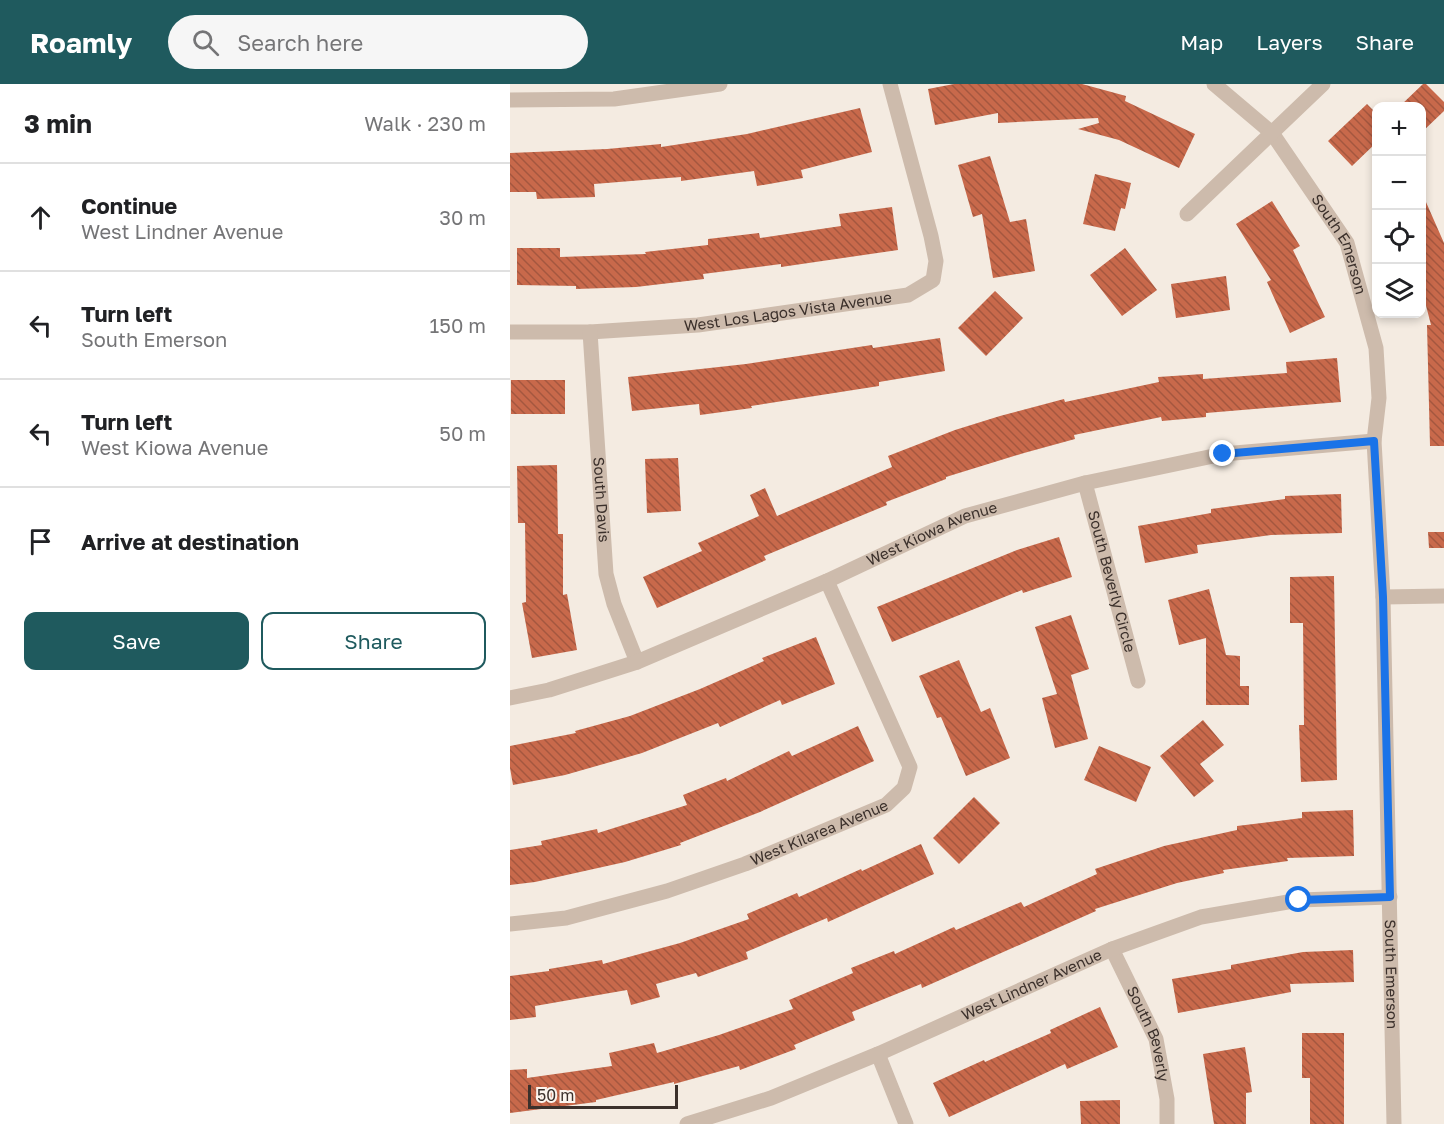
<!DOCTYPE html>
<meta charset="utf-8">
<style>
:root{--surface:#fff;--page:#f6f6f6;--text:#202124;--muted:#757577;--line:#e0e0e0;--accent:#1f5a5e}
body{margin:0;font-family:"Golos Text",sans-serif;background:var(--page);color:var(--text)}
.controls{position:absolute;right:18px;top:18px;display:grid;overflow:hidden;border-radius:12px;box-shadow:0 3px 9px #0003}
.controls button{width:54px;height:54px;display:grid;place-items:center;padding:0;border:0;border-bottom:2px solid var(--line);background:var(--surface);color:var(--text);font:30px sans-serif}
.scale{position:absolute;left:18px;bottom:15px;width:150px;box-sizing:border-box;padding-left:6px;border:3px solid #3b302b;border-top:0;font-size:16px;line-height:21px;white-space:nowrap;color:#3b302b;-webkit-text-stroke:4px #fbf5ee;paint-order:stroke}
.stop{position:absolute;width:18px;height:18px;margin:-14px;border:4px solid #1a73e8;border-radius:50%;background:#fff}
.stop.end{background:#1a73e8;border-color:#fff;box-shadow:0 2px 6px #0008}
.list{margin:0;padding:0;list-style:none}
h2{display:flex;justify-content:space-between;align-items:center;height:78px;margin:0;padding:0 24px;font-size:26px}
h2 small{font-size:20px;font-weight:400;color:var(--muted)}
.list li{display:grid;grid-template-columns:39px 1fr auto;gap:18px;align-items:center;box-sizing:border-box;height:108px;padding:0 24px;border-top:2px solid var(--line)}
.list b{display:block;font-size:22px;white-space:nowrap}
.list p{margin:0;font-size:20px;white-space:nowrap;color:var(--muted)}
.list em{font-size:20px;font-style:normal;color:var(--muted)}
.actions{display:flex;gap:12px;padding:18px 24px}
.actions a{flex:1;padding:14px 0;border:2px solid var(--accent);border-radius:12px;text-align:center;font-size:21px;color:var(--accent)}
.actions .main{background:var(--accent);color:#fff}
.icon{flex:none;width:33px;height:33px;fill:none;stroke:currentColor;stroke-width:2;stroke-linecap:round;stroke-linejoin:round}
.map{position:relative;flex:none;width:934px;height:1040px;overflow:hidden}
header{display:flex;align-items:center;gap:36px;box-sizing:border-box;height:84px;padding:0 30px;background:var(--accent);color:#fff}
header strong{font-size:28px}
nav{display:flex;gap:33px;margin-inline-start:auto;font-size:21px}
.search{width:420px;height:54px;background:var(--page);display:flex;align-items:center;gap:15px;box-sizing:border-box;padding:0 21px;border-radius:33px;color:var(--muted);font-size:22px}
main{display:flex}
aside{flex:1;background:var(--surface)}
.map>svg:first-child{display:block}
</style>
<header>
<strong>Roamly</strong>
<div class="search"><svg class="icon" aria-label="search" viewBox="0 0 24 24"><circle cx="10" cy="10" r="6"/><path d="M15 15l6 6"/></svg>Search here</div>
<nav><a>Map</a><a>Layers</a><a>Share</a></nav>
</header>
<main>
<aside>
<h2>3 min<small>Walk · 230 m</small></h2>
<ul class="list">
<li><svg class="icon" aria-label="ahead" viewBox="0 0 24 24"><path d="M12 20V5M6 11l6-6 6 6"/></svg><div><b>Continue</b><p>West Lindner Avenue</p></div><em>30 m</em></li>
<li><svg class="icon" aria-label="left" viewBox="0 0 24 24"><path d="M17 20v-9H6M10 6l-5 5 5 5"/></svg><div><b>Turn left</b><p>South Emerson</p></div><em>150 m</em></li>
<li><svg class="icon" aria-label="left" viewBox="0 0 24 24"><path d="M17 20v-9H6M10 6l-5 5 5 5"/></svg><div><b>Turn left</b><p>West Kiowa Avenue</p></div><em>50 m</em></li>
<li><svg class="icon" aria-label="arrive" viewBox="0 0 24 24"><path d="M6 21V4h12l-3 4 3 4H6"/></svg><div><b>Arrive at destination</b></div></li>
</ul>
<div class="actions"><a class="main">Save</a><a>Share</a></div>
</aside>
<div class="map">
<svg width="934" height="1040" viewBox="0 0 934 1040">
<defs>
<pattern id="building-back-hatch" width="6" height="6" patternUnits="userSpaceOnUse" patternTransform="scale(1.5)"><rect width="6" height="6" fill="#c8694b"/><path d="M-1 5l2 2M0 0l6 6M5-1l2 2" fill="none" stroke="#a4573f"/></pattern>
</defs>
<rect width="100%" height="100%" fill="#f4ebe1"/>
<path fill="url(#building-back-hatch)" d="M444,0H572L616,12L615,17L685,50L669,84L609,56L568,45L589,39L588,34L488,39V29L425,41L418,5Z
M913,0H916L934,18V27L912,48V22H890Z
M857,20L867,30V58L842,82L818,57Z
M350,24L362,68L291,86L293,94L247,102L244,87L171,97V93L84,100L85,113L27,115L26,108H0V69L97,65L151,60V63L237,50Z
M480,72L500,138L516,135L525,187L483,194L472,130L463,133L448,81Z
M585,90L621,99L615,125L611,124L605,147L573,140Z
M912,109L934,159V362H920L917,241H921L912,206Z
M762,117L790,162L783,166L815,233L780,249L757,198L761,196L726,140Z
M382,123L388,166L271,183V180L193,190L194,195L126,203L66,205V202L7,201V164H50V173L136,170L135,168L198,161V155L249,149L250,154L331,142L329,130Z
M615,164L647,206L612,232L580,191Z
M716,192L720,226L666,234L661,200Z
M485,207L513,234L476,272L448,244Z
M430,254L435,287L369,298V302L241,322L242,324L190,331L189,320L122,327L118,293L236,280L362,261L363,264Z
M827,274L831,318L696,329V333L652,337L651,333L564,351L565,355L514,369L436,393V395L376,418L377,421L254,472L256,476L147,524L133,493L192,467L188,459L249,432L240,411L255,404L267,432L382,383L378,372L445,346L490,332L554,315L555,318L649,298L648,293L693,290V295L777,289L776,278Z
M1,296H55V330H1Z
M168,374L171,427L137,429L135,375Z
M47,381L48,450H53V511L57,510L67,566L22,574L12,519L16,518L15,439H8L7,382Z
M831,410L832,449L761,451L687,461L688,469L635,479L628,442L701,429V425L775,415V412Z
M918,448H934V464H919Z
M549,453L562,493L513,509L512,506L382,558L367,523L507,466Z
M824,492L827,696L791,698L789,641H794L793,539H780V493Z
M699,505L716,571L730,572V602H739V621H696V554L669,561L658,516Z
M561,531L579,585L561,591L578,655L545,664L532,614L547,610L525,543Z
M306,553L325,600L272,621L270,616L210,643L208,639L132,669L55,691L3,701L0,684V662L66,649L65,647L120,632L190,605L254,577L252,574Z
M449,576L471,628L480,624L500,674L456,692L431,633L427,634L409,592Z
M693,636L714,661L690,680L704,697L684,713L650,672Z
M348,642L364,677L250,728L170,759L171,761L115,778L25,798L0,801V766L32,761L31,757L87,745L88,749L177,721L173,711L216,694L217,697L279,667L282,672Z
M589,662L641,683L626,718L574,696Z
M464,713L490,739L449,780L423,754Z
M843,726L844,772L777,774L778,777L713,786L714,789L667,799L585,825L586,827L412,904L411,900L342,928L345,936L284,961L286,965L230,986L229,982L164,1000V998L86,1016V1018L0,1029V986L17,985V994L102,982L99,969L144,959L147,969L209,951L283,925L279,916L343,889L341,884L384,867L385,870L444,843L446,846L511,818L514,823L587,790L585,785L654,762L727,746V742L792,734V728Z
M411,760L424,790L318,838L317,834L236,868L238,875L188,893L186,889L146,900L150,913L121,921L117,906L25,922L26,933L0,936V892L39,887V885L92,876L93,880L170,859L239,835L237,830L287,809L289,813L351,785L352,787Z
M843,866L844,898L780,900L781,908L668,929L662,895L721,885V881L793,868Z
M590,923L608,963L557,985L555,980L439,1033L423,999L474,976L475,978L541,949L540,946Z
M792,949H834V1040H800V994H792Z
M735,963L742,1008L736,1009V1040H704L693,970Z
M610,1016V1040H571L570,1017Z"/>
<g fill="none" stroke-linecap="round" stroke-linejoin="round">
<g stroke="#cdbbac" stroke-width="15">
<path id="s1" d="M704,0L762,49L837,159L866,264L869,314L864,357L873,513L884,1040"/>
<path d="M0,16L104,15L210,0"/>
<path d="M677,130L813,0"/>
<path id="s2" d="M0,248H80L188,241L398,211L423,196L426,177L421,152L380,0"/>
<path id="s3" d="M80,248L96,490L104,520L127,578"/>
<path id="s4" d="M575,399L628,597"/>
<path d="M873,513L934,512"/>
<path id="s5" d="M0,614L39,606L127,578L317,497L455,432L575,399L713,370L864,357"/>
<path id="s6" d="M0,840L56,834L157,807L235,780L376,721L394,704L400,683L317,497"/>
<path id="s7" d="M602,865L646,955L657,1015V1040"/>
<path d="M368,970L396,1040"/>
<path id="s8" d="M177,1040L261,1014L368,970L602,865L691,833L789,816L880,813"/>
</g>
</g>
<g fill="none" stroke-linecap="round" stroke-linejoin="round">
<path stroke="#1a73e8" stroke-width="8" d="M713,370L864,357L873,513L880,813L789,816"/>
</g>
<g text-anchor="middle" stroke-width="4.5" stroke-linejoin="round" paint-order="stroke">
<g font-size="15" fill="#3b302b" stroke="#fbf5ee">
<text dy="5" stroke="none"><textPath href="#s1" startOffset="207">South Emerson</textPath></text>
<text dy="5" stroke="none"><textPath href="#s2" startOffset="279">West Los Lagos Vista Avenue</textPath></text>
<text dy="5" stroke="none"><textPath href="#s3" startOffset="168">South Davis</textPath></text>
<text dy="5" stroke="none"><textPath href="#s5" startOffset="454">West Kiowa Avenue</textPath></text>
<text dy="5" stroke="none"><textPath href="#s4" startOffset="102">South Beverly Circle</textPath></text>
<text dy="5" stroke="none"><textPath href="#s6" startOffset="324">West Kilarea Avenue</textPath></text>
<text dy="5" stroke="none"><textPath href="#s1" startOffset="945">South Emerson</textPath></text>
<text dy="5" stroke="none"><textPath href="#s8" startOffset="372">West Lindner Avenue</textPath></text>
<text dy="5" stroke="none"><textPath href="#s7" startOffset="93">South Beverly</textPath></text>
</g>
</g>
</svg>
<div class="controls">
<button>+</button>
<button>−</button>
<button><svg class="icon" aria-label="locate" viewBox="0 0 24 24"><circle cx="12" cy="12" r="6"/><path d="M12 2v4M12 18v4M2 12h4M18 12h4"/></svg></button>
<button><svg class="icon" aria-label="layers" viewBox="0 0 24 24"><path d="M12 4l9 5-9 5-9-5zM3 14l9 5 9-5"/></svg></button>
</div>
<div class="scale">50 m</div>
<div class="stop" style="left:789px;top:816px"></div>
<div class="stop end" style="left:713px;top:370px"></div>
</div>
</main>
